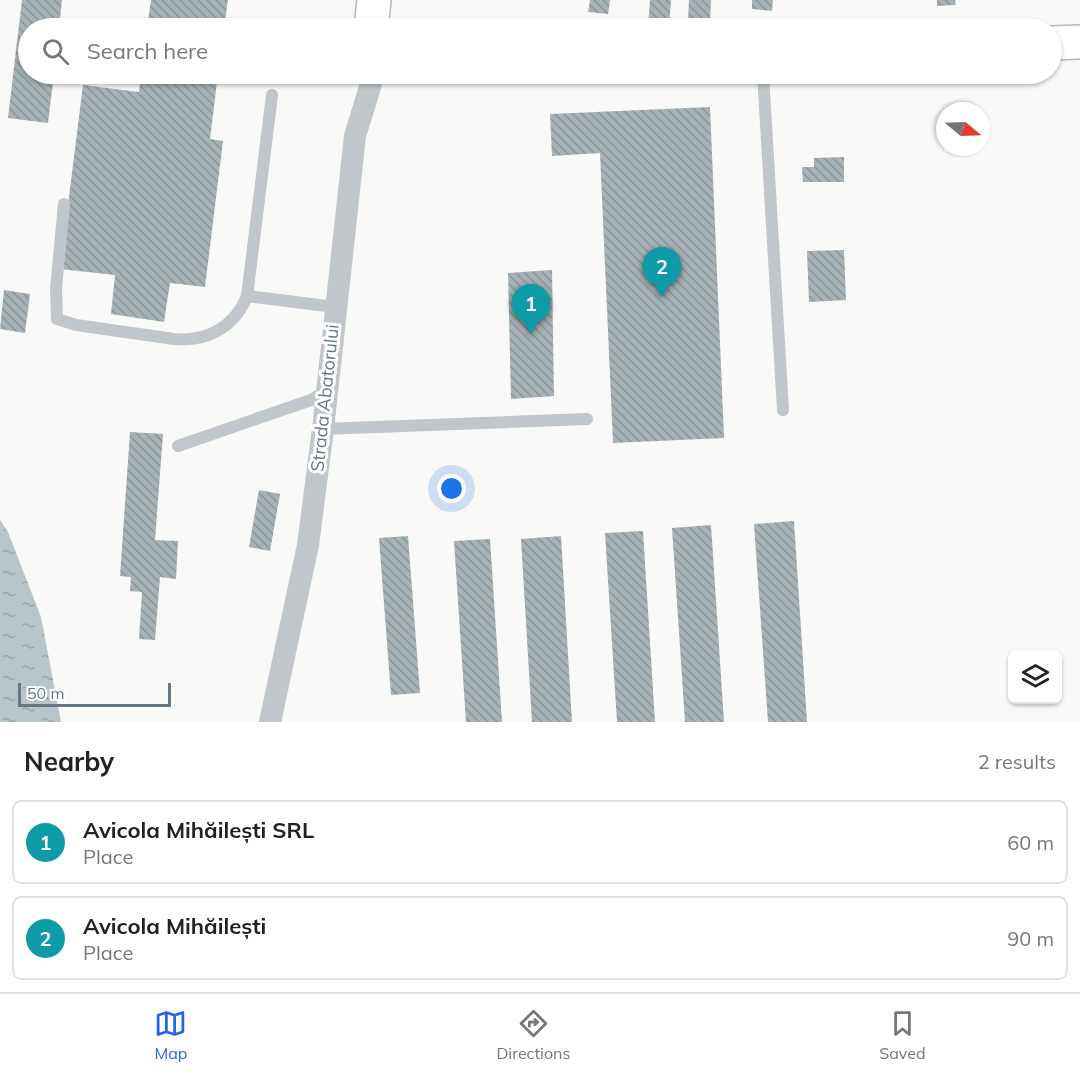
<!DOCTYPE html>
<meta charset="utf-8">
<style>
:root{--surface:#fff;--page:#f2f2f2;--text:#222;--muted:#767676;--line:#e0e0e0;--accent:#2563eb}
body{margin:0;font-family:Mulish,sans-serif;background:var(--page);color:var(--text)}
.controls{position:absolute;right:18px;bottom:18px;display:grid;overflow:hidden;border-radius:9px;box-shadow:0 2px 4px #0004}
.controls button{width:54px;height:54px;display:grid;place-items:center;padding:0;border:0;border-bottom:2px solid var(--line);background:var(--surface);color:var(--text);font:30px sans-serif}
.compass{position:absolute;left:936px;top:102px;width:54px;height:54px;border-radius:50%;background:var(--surface);box-shadow:0 2px 4px #0004;rotate:109deg}
.scale{position:absolute;left:18px;bottom:15px;width:153px;box-sizing:border-box;padding-left:6px;border:3px solid #657881;border-top:0;font-size:16px;line-height:21px;white-space:nowrap;color:#657881;-webkit-text-stroke:4px #fff;paint-order:stroke}
.you{position:absolute;left:452px;top:489px;width:21px;height:21px;margin:-15px;border:4px solid #fff;border-radius:50%;background:#1a73e8;box-shadow:0 0 0 9px #1a73e833}
.badge{display:grid;place-items:center;width:39px;height:39px;border-radius:50%;background:var(--accent);color:#fff;font-size:20px;font-weight:700}
.pin{position:absolute;translate:-50% -50px;filter:drop-shadow(0 2px 3px #0008)}
.pin::after{content:'';position:absolute;top:32px;width:21px;height:18px;background:inherit;clip-path:polygon(0 0,100% 0,50% 100%)}
.list{margin:0;padding:0;list-style:none}
h2{display:flex;justify-content:space-between;align-items:center;height:78px;margin:0;padding:0 24px;font-size:26px}
h2 small{font-size:20px;font-weight:400;color:var(--muted)}
.list li{display:grid;grid-template-columns:39px 1fr auto;gap:18px;align-items:center;box-sizing:border-box;height:84px;margin:0 12px 12px;padding:0 12px;border:2px solid var(--line);border-radius:9px}
.list b{display:block;font-size:22px;white-space:nowrap}
.list p{margin:0;font-size:20px;white-space:nowrap;color:var(--muted)}
.list em{font-size:20px;font-style:normal;color:var(--muted)}
.icon{flex:none;width:33px;height:33px;fill:none;stroke:currentColor;stroke-width:2;stroke-linecap:round;stroke-linejoin:round}
.map{position:relative;flex:none;width:1080px;height:722px;overflow:hidden}
.search{position:absolute;background:var(--surface);box-shadow:0 2px 4px #0004;left:18px;right:18px;top:18px;height:66px;display:flex;align-items:center;gap:15px;box-sizing:border-box;padding:0 21px;border-radius:33px;color:var(--muted);font-size:22px}
.sheet{height:270px;background:var(--surface)}
nav{display:flex;justify-content:space-around;align-items:center;box-sizing:border-box;height:84px;border-top:2px solid var(--line);background:var(--surface);font-size:16px;color:var(--muted)}
nav a{display:grid;justify-items:center;gap:3px}
nav .on{color:var(--accent)}
.map>svg:first-child{display:block}
</style>
<div class="map">
<svg width="1080" height="722" viewBox="0 0 1080 722">
<defs>
<pattern id="water-ripples" width="26" height="14" patternUnits="userSpaceOnUse" patternTransform="scale(1.5)"><rect width="26" height="14" fill="#b8c6c9"/><path d="M2 4q2-2 4 0t4 0M15 11q2-2 4 0t4 0" fill="none" stroke="#99a6a9"/></pattern>
<pattern id="building-back-hatch" width="6" height="6" patternUnits="userSpaceOnUse" patternTransform="scale(1.5)"><rect width="6" height="6" fill="#a7b2b6"/><path d="M-1 5l2 2M0 0l6 6M5-1l2 2" fill="none" stroke="#8c9699"/></pattern>
</defs>
<rect width="100%" height="100%" fill="#f9f9f7"/>
<path fill="url(#water-ripples)" d="M0,520L8,532L41,617L61,722H0Z"/>
<path fill="url(#building-back-hatch)" d="M22,0H62L59,28H28V74H54L48,123L8,118Z
M151,0H228L224,28H147Z
M590,0H610L608,14L588,12Z
M650,0H671L669,28L648,27Z
M689,0H711L710,22L688,20Z
M752,0H773L772,11L752,9Z
M937,0H955L956,5L937,6Z
M141,74H218L210,139L223,141L205,287L170,283L164,322L111,314L115,275L60,269L83,85L139,92Z
M710,107L724,438L613,443L600,153L552,156L550,114Z
M844,157V182H803L802,167H814V158Z
M844,250L846,300L809,302L807,251Z
M552,270L554,396L511,399L508,273Z
M4,290L30,294L25,333L0,329Z
M130,432L163,434L155,540L178,541L176,579L160,577L155,640L139,639L142,592L130,591L131,577L120,576Z
M259,490L280,494L270,551L249,547Z
M794,521L807,722H768L754,524Z
M711,525L724,722H685L672,528Z
M643,531L655,722H617L605,533Z
M408,536L420,693L391,695L379,538Z
M561,536L572,722H532L521,539Z
M490,539L502,722H466L454,541Z"/>
<g fill="none" stroke-linecap="round" stroke-linejoin="round">
<defs>
<path id="secondary" d="M371,28L374,0
M1052,43L1080,42"/>
</defs>
<use href="#secondary" stroke="#b3babd" stroke-width="36"/>
<path stroke="#c0c6c9" stroke-width="12" d="M763,74L783,410
M64,204L56,288L57,319L76,325L174,339C207,342 235,327 247,296L272,95
M247,296L335,307
M323,429L587,419
M178,446L311,400L328,390"/>
<path stroke="#c0c6c9" stroke-width="22" d="M270,722L308,545L323,429L355,136L374,74"/>
<use href="#secondary" stroke="#fff" stroke-width="33"/>
</g>
<g text-anchor="middle" stroke-width="6" stroke-linejoin="round" paint-order="stroke">
<g font-size="18" fill="#657881" stroke="#fff">
<text transform="translate(325 398) rotate(-84)" y="6">Strada Abatorului</text>
</g>
</g>
</svg>
<div class="controls">
<button><svg class="icon" aria-label="layers" viewBox="0 0 24 24"><path d="M12 4l9 5-9 5-9-5zM3 14l9 5 9-5"/></svg></button>
</div>
<svg class="compass" viewBox="-18 -18 36 36"><path d="M0-13l5 13h-10z" fill="#e53935"/><path d="M0 13l5-13h-10z" fill="#767676"/></svg>
<div class="scale">50 m</div>
<div class="you"></div>
<div class="pin badge" style="left:531px;top:334px;background:#0f9aa8">1</div>
<div class="pin badge" style="left:662px;top:297px;background:#0f9aa8">2</div>
<div class="search"><svg class="icon" aria-label="search" viewBox="0 0 24 24"><circle cx="10" cy="10" r="6"/><path d="M15 15l6 6"/></svg>Search here</div>
</div>
<section class="sheet">
<h2>Nearby<small>2 results</small></h2>
<ul class="list">
<li><span class="badge" style="background:#0f9aa8">1</span><div><b>Avicola Mihăilești SRL</b><p>Place</p></div><em>60 m</em></li>
<li><span class="badge" style="background:#0f9aa8">2</span><div><b>Avicola Mihăilești</b><p>Place</p></div><em>90 m</em></li>
</ul>
</section>
<nav>
<a class="on"><svg class="icon" aria-label="map" viewBox="0 0 24 24"><path d="M3 6l6-2 6 2 6-2v14l-6 2-6-2-6 2zM9 4v14M15 6v14"/></svg>Map</a>
<a><svg class="icon" aria-label="directions" viewBox="0 0 24 24"><path d="M12 3l9 9-9 9-9-9zM9 14v-3h6M13 9l2 2-2 2"/></svg>Directions</a>
<a><svg class="icon" aria-label="saved" viewBox="0 0 24 24"><path d="M7 4h10v16l-5-4-5 4z"/></svg>Saved</a>
</nav>
